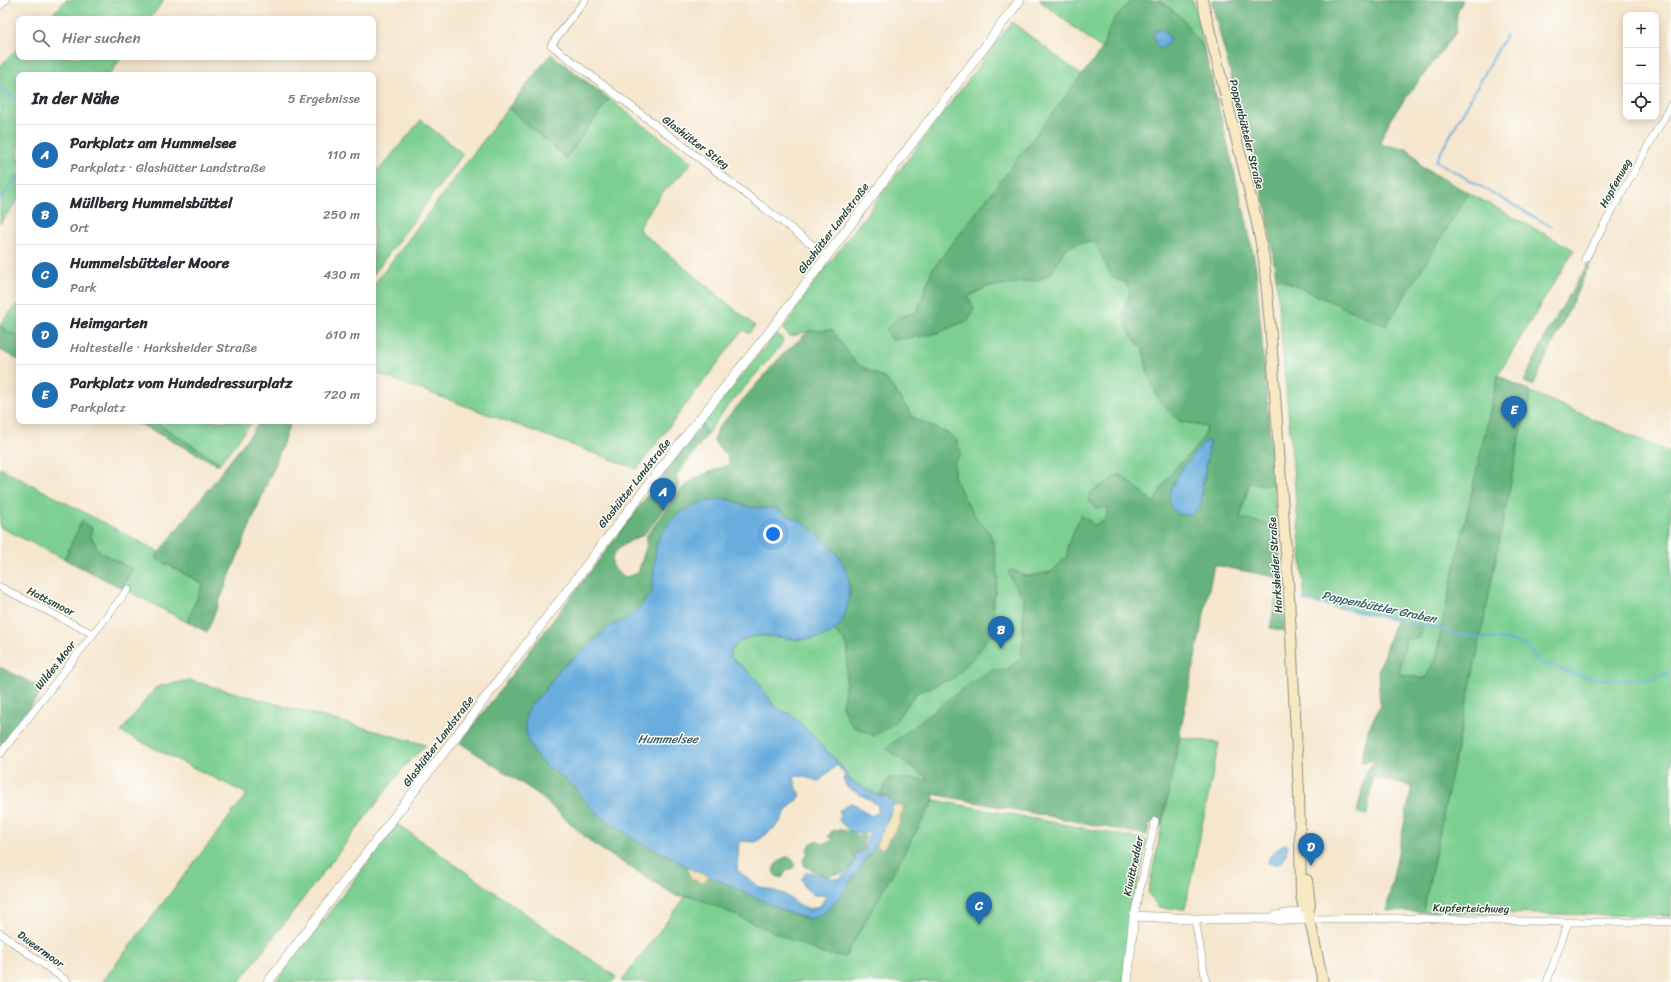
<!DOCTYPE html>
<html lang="de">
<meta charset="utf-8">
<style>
:root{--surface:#fff;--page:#f7f7f7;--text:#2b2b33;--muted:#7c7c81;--line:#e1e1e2;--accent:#1f6fb2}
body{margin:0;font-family:Sriracha,sans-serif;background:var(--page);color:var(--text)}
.controls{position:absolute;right:12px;top:12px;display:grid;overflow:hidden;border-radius:8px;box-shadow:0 2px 10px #0003}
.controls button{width:36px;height:36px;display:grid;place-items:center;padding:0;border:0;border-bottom:1px solid var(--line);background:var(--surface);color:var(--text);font:20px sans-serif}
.you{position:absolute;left:773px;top:534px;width:14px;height:14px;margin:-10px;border:3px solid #fff;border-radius:50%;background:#1a73e8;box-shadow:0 0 0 6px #1a73e833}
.badge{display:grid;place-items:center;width:26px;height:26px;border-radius:50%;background:var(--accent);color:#fff;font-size:13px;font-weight:700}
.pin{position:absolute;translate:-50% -33px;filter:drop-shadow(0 1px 2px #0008)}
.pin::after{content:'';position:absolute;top:21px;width:14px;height:12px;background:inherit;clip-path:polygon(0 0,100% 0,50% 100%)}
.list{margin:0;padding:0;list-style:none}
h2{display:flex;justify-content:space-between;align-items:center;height:52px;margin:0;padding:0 16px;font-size:17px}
h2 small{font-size:13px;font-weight:400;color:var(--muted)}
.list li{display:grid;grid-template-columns:26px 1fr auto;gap:12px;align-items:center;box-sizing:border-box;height:60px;padding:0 16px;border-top:1px solid var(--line)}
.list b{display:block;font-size:15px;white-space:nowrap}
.list p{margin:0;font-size:13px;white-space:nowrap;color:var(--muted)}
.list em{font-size:13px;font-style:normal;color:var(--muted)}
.icon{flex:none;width:22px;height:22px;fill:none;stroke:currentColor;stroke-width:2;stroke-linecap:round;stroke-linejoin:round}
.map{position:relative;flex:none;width:1671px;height:982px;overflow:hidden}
.search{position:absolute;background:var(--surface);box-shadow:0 2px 10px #0003;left:16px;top:16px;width:360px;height:44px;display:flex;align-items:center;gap:10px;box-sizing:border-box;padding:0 14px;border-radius:8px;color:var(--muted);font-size:15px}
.panel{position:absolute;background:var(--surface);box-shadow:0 2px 10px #0003;left:16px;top:72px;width:360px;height:352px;border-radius:8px}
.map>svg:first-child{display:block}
</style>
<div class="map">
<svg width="1671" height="982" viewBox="0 0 1671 982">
<rect width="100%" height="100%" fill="#fdfcf7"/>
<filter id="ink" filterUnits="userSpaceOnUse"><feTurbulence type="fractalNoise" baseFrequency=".025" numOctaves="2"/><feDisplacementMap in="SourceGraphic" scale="8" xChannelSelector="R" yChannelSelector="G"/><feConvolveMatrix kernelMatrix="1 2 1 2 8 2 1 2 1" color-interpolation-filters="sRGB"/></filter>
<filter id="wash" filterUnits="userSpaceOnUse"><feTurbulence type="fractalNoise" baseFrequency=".012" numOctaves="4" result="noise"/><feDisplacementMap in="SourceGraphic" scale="16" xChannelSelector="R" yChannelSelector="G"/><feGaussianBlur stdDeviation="0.9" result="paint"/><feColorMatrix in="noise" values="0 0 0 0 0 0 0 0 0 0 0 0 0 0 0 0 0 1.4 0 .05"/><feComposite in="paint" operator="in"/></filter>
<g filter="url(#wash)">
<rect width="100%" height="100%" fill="#f5e6cd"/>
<path fill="#7ccf91" stroke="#4e8662" d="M66,0H164L150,19H47Z
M1039,0H1134C1114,14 1110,26 1102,49Z
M1159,0H1193L1204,48L1179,15Z
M1012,22L1082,76L932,270L917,312L900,317L892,340L934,334L969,319L974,309L968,297L986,287L1038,280L1051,274L1064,249L1080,242H1095L1125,282L1130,292L1123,315L1129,332L1143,349L1148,374L1179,421L1207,427C1203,446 1187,455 1175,469C1166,479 1160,491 1154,503L1125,478L1119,475L1114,479L1106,520L1094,525L1081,515L1068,544L1067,557L1051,572L1030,576H1025L1013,570L1012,581L1024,599L1022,658L1006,670L886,748L931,781L890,778L879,796L855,783L848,778L842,767L799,722L789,713L781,711L773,706L769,698L755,678L743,667L729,657C734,626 778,638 797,639C809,640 825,638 835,630L848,646L846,683L842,706L893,724L916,693L955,677L995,627L993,603L998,578L994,546L989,532L977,519L964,498L954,476V463L961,453L949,434L914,418L887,380L856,364L832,330L809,331L792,336H789L783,329L795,313L793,311Z
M19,47V57H122L109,75H19V198L0,224V66Z
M609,99L692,162L677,179L662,193L644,219L639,230L755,326L749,334L744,330L742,331L637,469L373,372V286L508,108L566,158Z
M421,120L463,154L373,275V166L379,170Z
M1469,193L1574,250L1498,375L1441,629L1437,656L1425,679L1399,674L1406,639L1422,625L1305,600L1276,277L1386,326Z
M19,302V338L0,326V324Z
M777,335L780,336L783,340L781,345L719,417L707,435L702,424L772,338Z
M1531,392L1671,453V916L1423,912L1483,625L1519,440Z
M153,421H253L220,463Z
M0,468L159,552L155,558L203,584L187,622L122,588L132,569L100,552L82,521L64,559L0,527Z
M1249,483L1274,485L1276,526L1240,518Z
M189,680L426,745L405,766L239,982H102L247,794L121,732L156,687Z
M1180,737L1219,743L1185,909L1158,907L1148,893Z
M934,800L1147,840L1131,916L1124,982H621L686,896H692L845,957Z
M397,824L616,977L612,982H276Z"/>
<path fill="#65b27b" stroke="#427858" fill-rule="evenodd" d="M1134,0H1159L1179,15L1204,48L1247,224L1256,268L1274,485L1249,483L1240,518L1276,526L1282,578L1285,631L1270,628L1280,578L1214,565L1161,826L1149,824L1147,835L933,794L934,800L845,957L823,954L692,896H676L593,844L538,794L460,743L702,424L707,435L676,476L679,486C668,501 658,518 646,532C642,537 633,539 627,543C609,553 606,567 625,577L636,574L639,570L646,547L647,535L682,488L699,476L730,464L726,453L720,450L714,441L718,428L783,354L809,331L832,330L856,363L887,380L914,418L949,434L957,441L961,453L954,463V476L964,498L977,519L989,532L994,546L998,578L993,603L995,627L977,654L955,677L916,693L893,724L874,736L851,725L842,706L846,683L848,646L835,630C870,584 836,540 793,519C787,516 781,510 774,508C767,507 760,509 753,508C746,506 740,502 733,501C728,500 722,502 718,502C688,503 672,514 658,541L654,585L652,592L646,601L631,616L606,629L592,644L560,669L544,692L531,704L527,712L525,725L528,741L535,754L545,764L561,775L575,787L585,801L600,816L616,827L679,862L687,867L689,874L707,880L709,876L787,912L809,919L812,918L825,912L835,903L875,846L883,849L900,823V817L904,807L893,805C891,798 886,796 879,796L889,778L930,780L886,748L950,698L990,670H1006L1022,658L1024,599L1012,581L1008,571L1013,570L1024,576H1030L1051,572L1067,557L1068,544L1081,515L1094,525L1106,520L1108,508H1095L1089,500V493L1119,475L1125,478L1154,503C1160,491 1166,479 1175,469C1187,455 1203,446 1207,427L1179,421L1159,401L1148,374L1143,349L1129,332L1123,315L1130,291L1125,282L1113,279L1095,242H1080L1064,249L1051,274L1038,280L986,287L968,297L974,309L969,320L934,334L892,340L886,330L900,317L917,312L932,270L1102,49C1110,26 1114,14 1134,0ZM1206,441H1209C1209,462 1202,483 1201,504L1169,498L1174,481Z
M1211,0H1463L1457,13L1456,32L1391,118L1381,139L1382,145L1407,148L1417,158L1420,166L1469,193L1386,326L1276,277L1267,212Z
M551,54L609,99L566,158L508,108Z
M1597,249L1533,386L1524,382L1547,332Z
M0,326L19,338V360L0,350Z
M1498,375L1531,392L1519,440L1483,625L1423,912L1386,911L1412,786L1373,777L1367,815L1357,813L1366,770L1376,761L1361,762L1368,730L1380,705L1378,671L1396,619L1422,625L1420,638L1406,639L1399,674L1425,679L1437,656L1441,629Z
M134,421H153L220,463L218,465Z
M261,421H291L274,468L270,476L207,632L187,622L203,584L155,558Z
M82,521L92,528L90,536L100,552L132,569L122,588L64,559Z
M0,667L44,689L0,746Z
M840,829C846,832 854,830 858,837L860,836L861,832L866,837L863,841L864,850L853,852L855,859L852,867L843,873L826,876L805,867L803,861L805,856L808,854L807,849L810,844L816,841L822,844L831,841L834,839L828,837L832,831Z
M785,857C791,857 793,859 795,865L793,868L787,870L782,878L776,876L773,871L775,865Z"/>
<path fill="#eeda9e" stroke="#868c69" d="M893,805L904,807L900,817V823L883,849L875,846Z
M687,867L709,876L702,883L691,879Z"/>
<path fill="#69adde" stroke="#447589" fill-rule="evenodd" d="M1158,28L1167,32L1170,39L1168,44L1160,49L1157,46L1153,36Z
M1206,441H1209V449L1202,487L1201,504L1199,508L1191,515H1179C1177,513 1173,510 1172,508C1160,488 1193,456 1206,441Z
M727,499C736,502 745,507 756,508C762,509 768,507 774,508C777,509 779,511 782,512C789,517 799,520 806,525C837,549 857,569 846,611C843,620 837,631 828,635C820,638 807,639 798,639C778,639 754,629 737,644C733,648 730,651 730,657L743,667L755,678L769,698L773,706L793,716L842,767L848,778L855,783L879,796H886L892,801L893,805L889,818L875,846L835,903L825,912L816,917L809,919L787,912L709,876L694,871L668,855L638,842L600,816L585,801L575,787L539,760L528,741L525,725L527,712L531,704L544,692L560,669L592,644L606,629L631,616L641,606L652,592L656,547C664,517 696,498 727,499ZM837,765L845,775L843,779L847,787L875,803L878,806V813L871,816L856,805L851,803L840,810L839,821L850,831L857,833L861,832L870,834L865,842V851L855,853C857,868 848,870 839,879C827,878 817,872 806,872L802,879L804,887L814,895H827L820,906L810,909L799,905L784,894L758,886L737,870L739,841L756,842L778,825L786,811L801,795L796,787L794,777L800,776L819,781Z
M1283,844L1288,845C1286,855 1282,869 1268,863L1270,856Z"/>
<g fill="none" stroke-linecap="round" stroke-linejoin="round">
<path stroke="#69adde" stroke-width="2" d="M1506,35L1436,161L1552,227
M0,88L19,102
M0,200L19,174
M1303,600L1452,632
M1454,633L1471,636
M1474,637C1488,639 1514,638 1527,647C1532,651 1535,657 1538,663C1544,664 1551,665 1557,667C1561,669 1566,672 1571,673C1595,680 1651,687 1671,670"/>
</g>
</g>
<g filter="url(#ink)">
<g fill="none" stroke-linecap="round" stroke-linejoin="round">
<defs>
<path id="minor" d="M585,0L551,45L827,256
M0,5L6,0
M1585,259L1671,105
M0,587L93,634
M0,754L128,589
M1134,916L1155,821
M1195,919L1206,982
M1309,919L1396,918L1568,922H1671
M0,933L68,982
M1547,982L1568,922"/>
<path id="tertiary" d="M1276,916L1308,911
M268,982L678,446L774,326L1020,0
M1127,982L1134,916L1195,919L1271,918L1281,920L1309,919"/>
<path id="secondary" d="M1202,0L1256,218L1264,259L1271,336L1289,597L1299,792L1301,895L1303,905L1308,911L1323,982
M1307,880L1310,905L1308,911"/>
</defs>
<use href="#minor" stroke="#8a9280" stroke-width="8"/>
<use href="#tertiary" stroke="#8a9280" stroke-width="10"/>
<use href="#secondary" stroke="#8a9280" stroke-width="12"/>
<use href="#minor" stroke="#fff" stroke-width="7"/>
<use href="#tertiary" stroke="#fff" stroke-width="9"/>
<use href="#secondary" stroke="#f8e8c3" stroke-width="10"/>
</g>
</g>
<g text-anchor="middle" stroke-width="3" stroke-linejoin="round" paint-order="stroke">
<g font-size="11" fill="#1f3d34" stroke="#fdfcf7">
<text transform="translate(1247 134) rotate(76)" y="4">Poppenbütteler Straße</text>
<text transform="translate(696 142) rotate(37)" y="4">Glashütter Stieg</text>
<text transform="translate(1615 183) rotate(-61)" y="4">Hopfenweg</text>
<text transform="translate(833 228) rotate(-53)" y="4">Glashütter Landstraße</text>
<text transform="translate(634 483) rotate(-52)" y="4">Glashütter Landstraße</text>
<text transform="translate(1275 565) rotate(-94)" y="4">Harksheider Straße</text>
<text transform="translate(51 601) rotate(27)" y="4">Hattsmoor</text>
<text transform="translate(55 665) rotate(-52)" y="4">Wildes Moor</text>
<text transform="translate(438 741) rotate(-53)" y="4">Glashütter Landstraße</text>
<text transform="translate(1133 866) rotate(-78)" y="4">Kiwittredder</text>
<text transform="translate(1471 908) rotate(1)" y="4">Kupferteichweg</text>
<text transform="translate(41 949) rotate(36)" y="4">Dweermoor</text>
</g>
<g font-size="12" font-style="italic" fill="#355f67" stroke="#fdfcf7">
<text transform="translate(1379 607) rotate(12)" y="4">Poppenbüttler Graben</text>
<text x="668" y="743">Hummelsee</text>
</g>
</g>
</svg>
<div class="controls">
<button>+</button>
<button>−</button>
<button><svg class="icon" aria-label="locate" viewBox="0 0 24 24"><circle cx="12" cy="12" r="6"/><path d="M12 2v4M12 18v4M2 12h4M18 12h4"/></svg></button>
</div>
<div class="you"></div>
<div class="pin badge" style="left:663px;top:511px">A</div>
<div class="pin badge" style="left:1001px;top:649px">B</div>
<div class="pin badge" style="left:979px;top:925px">C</div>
<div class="pin badge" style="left:1311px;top:866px">D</div>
<div class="pin badge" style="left:1514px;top:429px">E</div>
<div class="search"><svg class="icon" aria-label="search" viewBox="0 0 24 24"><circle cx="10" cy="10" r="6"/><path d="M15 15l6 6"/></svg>Hier suchen</div>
<section class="panel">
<h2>In der Nähe<small>5 Ergebnisse</small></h2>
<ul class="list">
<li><span class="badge">A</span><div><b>Parkplatz am Hummelsee</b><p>Parkplatz · Glashütter Landstraße</p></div><em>110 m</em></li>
<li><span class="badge">B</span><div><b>Müllberg Hummelsbüttel</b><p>Ort</p></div><em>250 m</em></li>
<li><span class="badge">C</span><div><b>Hummelsbütteler Moore</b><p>Park</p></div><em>430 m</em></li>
<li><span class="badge">D</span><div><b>Heimgarten</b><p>Haltestelle · Harksheider Straße</p></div><em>610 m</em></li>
<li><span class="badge">E</span><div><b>Parkplatz vom Hundedressurplatz</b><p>Parkplatz</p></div><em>720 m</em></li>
</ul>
</section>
</div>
